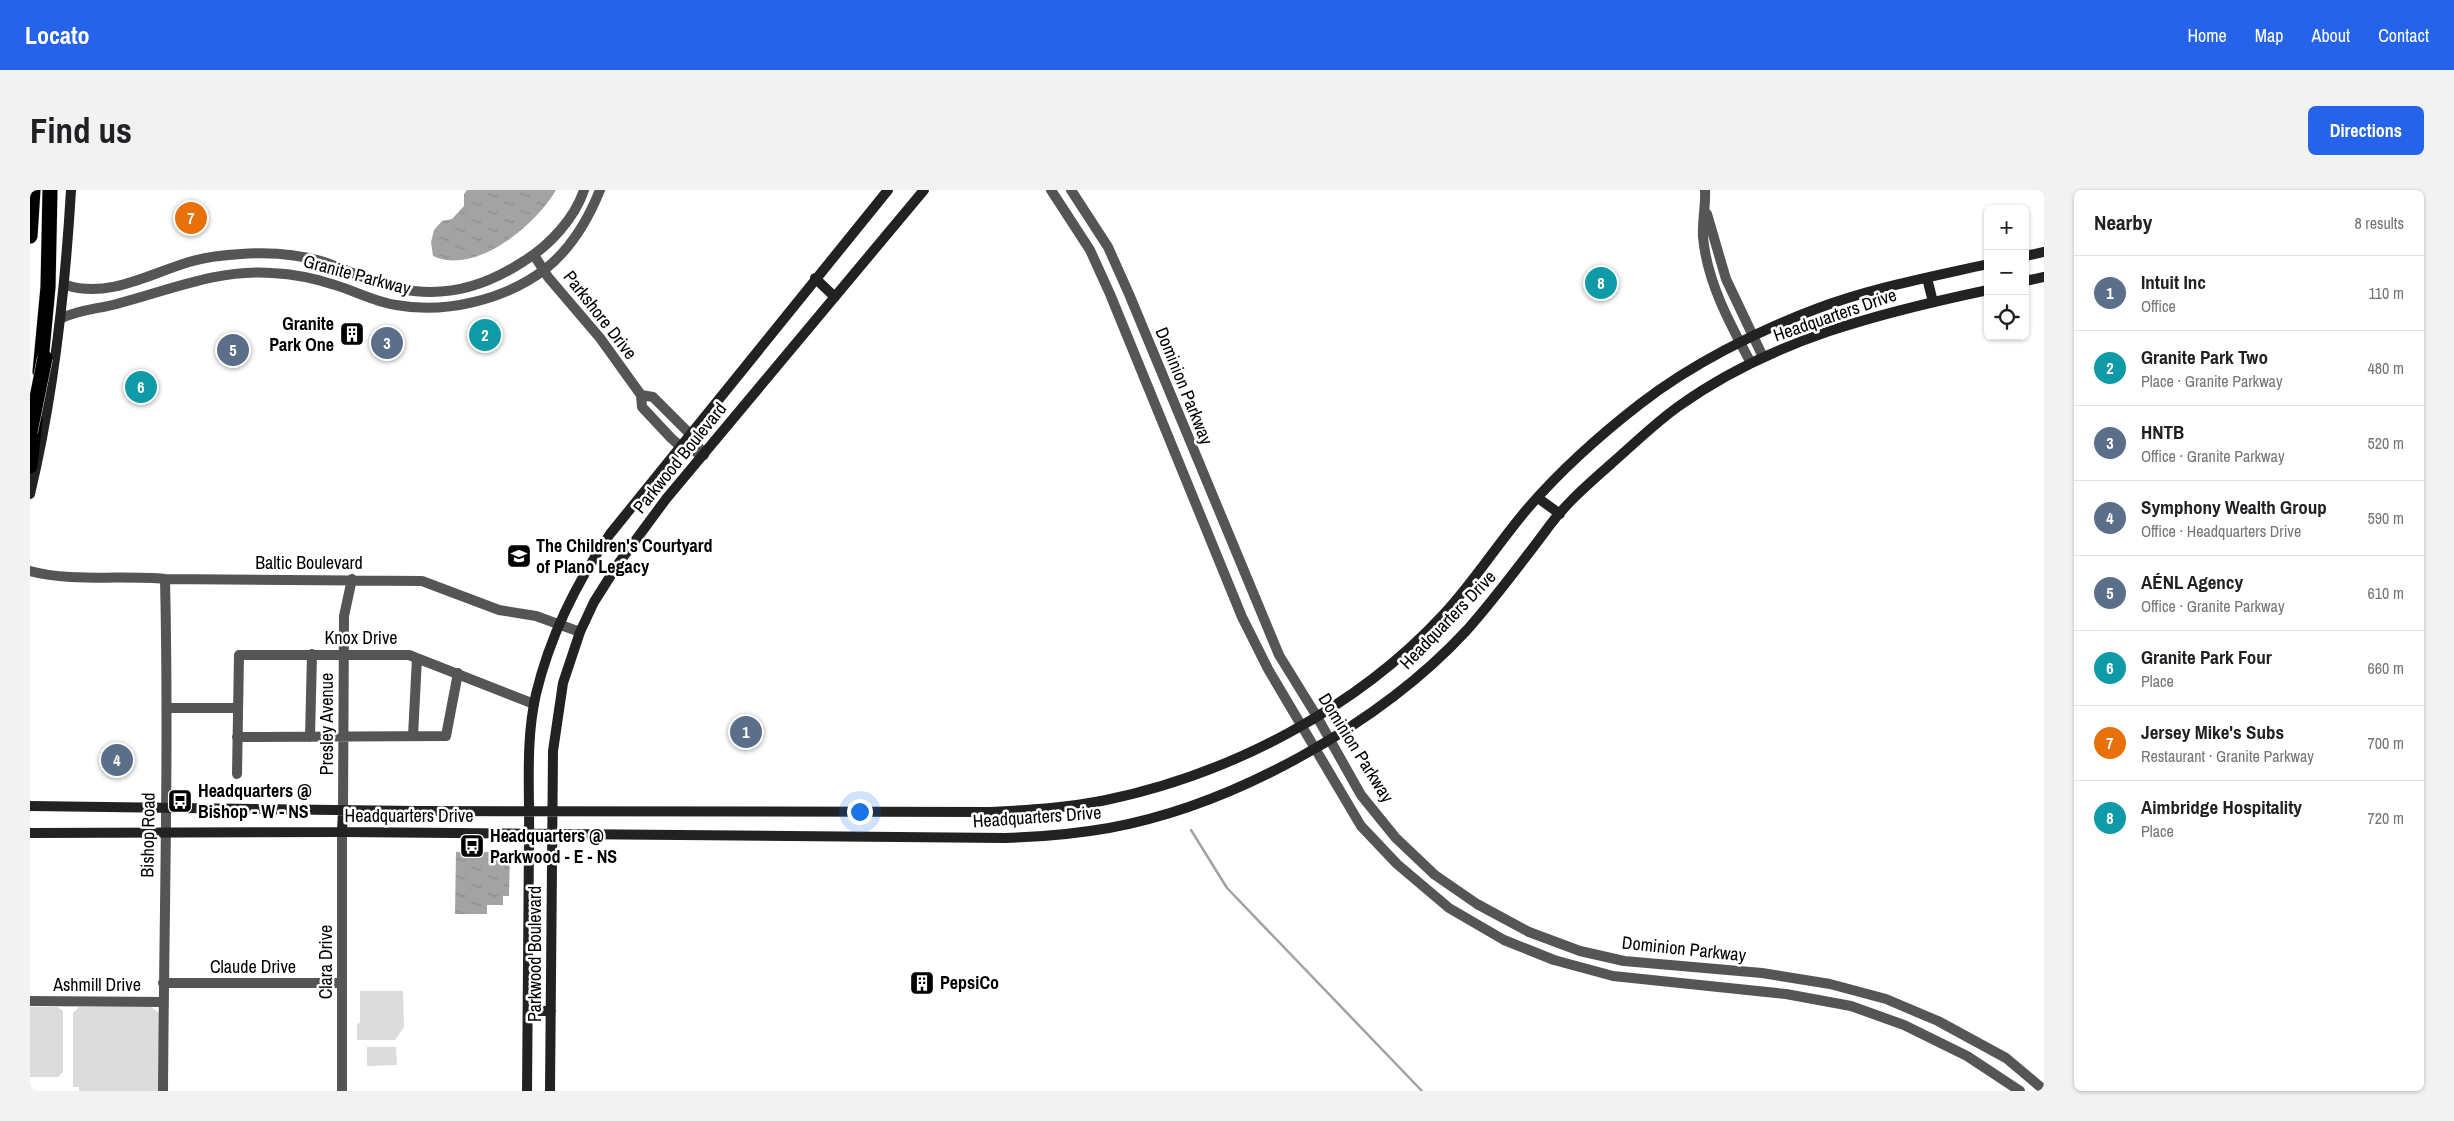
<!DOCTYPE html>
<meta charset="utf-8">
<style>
:root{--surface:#fff;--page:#f2f2f2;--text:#202124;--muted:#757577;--line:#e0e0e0;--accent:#2563eb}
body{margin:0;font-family:"Archivo Narrow",sans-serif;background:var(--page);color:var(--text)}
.controls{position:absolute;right:15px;top:15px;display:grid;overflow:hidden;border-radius:8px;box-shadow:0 1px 4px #0004}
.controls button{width:45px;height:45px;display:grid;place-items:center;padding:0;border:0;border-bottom:1px solid var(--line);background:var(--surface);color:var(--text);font:25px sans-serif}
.you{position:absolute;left:829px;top:621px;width:18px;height:18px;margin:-12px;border:4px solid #fff;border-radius:50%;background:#1a73e8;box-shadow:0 0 0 8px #1a73e833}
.badge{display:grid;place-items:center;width:32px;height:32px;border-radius:50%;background:var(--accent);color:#fff;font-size:16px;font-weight:700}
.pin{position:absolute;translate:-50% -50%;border:2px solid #fff;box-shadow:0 1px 5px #0006}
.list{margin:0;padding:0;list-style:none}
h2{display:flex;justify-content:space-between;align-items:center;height:65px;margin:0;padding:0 20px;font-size:21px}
h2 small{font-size:16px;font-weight:400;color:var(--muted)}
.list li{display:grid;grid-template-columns:32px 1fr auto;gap:15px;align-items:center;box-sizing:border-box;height:75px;padding:0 20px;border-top:1px solid var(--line)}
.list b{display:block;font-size:19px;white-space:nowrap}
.list p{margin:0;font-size:16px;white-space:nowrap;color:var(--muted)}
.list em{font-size:16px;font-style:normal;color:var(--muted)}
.icon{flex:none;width:28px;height:28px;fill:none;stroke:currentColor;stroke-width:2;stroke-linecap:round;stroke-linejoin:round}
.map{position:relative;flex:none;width:2014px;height:901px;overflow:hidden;border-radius:8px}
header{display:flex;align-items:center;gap:30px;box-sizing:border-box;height:70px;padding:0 25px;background:var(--accent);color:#fff}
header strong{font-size:24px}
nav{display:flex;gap:28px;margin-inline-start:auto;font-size:18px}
.intro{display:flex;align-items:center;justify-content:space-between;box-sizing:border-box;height:120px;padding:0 30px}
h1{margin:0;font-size:35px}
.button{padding:12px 22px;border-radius:8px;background:var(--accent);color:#fff;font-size:18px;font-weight:700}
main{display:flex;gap:30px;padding:0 30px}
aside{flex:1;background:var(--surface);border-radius:8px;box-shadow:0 1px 4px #0004}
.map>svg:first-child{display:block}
</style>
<header>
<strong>Locato</strong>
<nav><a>Home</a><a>Map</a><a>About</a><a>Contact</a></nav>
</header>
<div class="intro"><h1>Find us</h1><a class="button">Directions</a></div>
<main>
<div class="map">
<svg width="2014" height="901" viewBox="0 0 2014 901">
<defs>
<pattern id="water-ripples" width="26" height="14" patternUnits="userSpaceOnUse" patternTransform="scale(1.25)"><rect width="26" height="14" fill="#a3a3a3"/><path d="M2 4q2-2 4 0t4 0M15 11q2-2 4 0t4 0" fill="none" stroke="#8b8b8b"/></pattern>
</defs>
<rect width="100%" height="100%" fill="#fff"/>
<path fill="#dcdcdc" d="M330,801H373L374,837L365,850H327V834L330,833Z
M0,817H27L33,821V882L28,887H0Z
M49,817H121L129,823L128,901H49V897H43V823Z
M337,857H366L367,875L337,876Z"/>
<path fill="url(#water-ripples)" d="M437,0H526C506,35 445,86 403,66L401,52L404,40L412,31L422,29L434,16V4Z
M426,662H480L479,706H473V715H457V724H425Z"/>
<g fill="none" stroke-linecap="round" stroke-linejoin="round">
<path stroke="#a3a3a3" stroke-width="2.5" d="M1161,640L1197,698L1392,901"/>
<defs>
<path id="motorway" d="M0,46L3,0
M10,182L18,97L20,0
M0,276L5,230"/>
</defs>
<use href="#motorway" stroke="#dbdbdb" stroke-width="16"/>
<path stroke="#555" stroke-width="10" d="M1675,0C1676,15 1672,32 1673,47C1677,92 1700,134 1721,173
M1677,24L1696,89L1733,167
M0,381C40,392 93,385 135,389L392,391L469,420L506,426L550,442
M138,518H208
M383,546L387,468
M207,547L416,546L428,483
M280,547L282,464
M207,584L209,465H379L504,514
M313,620L314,426L322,389
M133,793H312
M0,811L133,812
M133,901C134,730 139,559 135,389
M312,901V642"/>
<path stroke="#555" stroke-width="10" d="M1021,0L1060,60L1080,104L1212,427L1238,479L1331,636L1367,674L1419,718L1474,750L1524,770L1583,786L1756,804L1821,816L1874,835L1937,866L1990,901
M1041,0L1078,57L1099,104L1249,465L1286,525L1331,605L1365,647L1405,685L1447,714L1499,742L1550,761L1594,771L1732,783L1800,794L1856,809L1908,831L1976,868L2014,900
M504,65L518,87L570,148L611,205L612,217L641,248L650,256L674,265
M36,95C78,109 119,84 159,72C176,67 194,65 211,64C239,62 268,64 294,72C323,82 352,98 384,101C424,106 461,93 494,71C519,56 545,28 554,0
M32,128C51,119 70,119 90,113C140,100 188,79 242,83C263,84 284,88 305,95C325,101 345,112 366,115C415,124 474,110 514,80C540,60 558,30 570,0
M611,205L623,207L660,244L674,265"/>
<path stroke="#222" stroke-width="10" d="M1995,66L2014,62
M785,88L805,107
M1897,88L1903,112
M1995,91L2014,87
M0,304C24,204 35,103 41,0
M1508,308L1530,324
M0,616L387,621L959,622C998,620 1038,618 1076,610C1201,584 1327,518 1413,425C1444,392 1468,353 1498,318C1531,280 1570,245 1610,214C1660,175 1727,141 1786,119C1841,98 1901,87 1958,74
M312,642L313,620
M0,643L312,642L975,648C1010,647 1045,644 1079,638C1205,615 1351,533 1437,440C1467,406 1493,371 1520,335C1537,312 1561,292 1582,273C1604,254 1625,233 1649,216C1741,150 1849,123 1958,100
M498,821H521
M497,901C498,818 498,735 499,651C500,603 495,552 506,504C520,446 546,393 580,344L858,0
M520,901L523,561L533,493L550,442L564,412L588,374L636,309L894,0"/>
<use href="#motorway" stroke="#000" stroke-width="15"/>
<defs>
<path id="motorway-bridge" d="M0,242L15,168"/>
</defs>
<use href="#motorway-bridge" stroke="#dbdbdb" stroke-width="16" stroke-linecap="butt"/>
<use href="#motorway-bridge" stroke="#000" stroke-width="15"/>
</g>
<defs>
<symbol id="building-square" viewBox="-11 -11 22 22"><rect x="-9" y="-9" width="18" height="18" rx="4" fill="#000" stroke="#fff"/><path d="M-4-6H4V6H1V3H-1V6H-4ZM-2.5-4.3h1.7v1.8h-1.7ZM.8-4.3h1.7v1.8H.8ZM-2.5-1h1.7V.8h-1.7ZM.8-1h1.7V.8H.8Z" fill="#fff"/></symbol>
<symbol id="school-square" viewBox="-11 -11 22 22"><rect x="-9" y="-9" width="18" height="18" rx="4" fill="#000" stroke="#fff"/><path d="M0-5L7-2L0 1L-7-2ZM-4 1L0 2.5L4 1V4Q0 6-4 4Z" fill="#fff"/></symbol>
<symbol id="bus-square" viewBox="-11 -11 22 22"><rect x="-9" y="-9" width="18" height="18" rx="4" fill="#000" stroke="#fff"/><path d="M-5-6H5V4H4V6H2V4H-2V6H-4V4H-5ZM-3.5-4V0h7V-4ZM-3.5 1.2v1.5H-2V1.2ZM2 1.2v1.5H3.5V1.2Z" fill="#fff"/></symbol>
</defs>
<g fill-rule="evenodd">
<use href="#building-square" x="308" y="130" width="28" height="28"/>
<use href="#school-square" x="475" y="352" width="28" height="28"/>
<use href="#bus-square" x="136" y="597" width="28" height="28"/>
<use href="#bus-square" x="428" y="642" width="28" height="28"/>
<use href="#building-square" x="878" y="779" width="28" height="28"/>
</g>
<g text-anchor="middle" stroke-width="5" stroke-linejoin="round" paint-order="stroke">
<g font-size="18" fill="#000" stroke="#fff">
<text transform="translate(327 85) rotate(15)" y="6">Granite Parkway</text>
<text transform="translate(570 125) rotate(52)" y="6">Parkshore Drive</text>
<text transform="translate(1805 125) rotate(-19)" y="6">Headquarters Drive</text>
<text transform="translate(1154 196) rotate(68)" y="6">Dominion Parkway</text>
<text transform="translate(650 268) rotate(-51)" y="6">Parkwood Boulevard</text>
<text x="279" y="379">Baltic Boulevard</text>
<text transform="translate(1418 430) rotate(-46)" y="6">Headquarters Drive</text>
<text x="331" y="454">Knox Drive</text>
<text transform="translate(297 534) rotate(-90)" y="6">Presley Avenue</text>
<text transform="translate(1326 558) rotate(58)" y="6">Dominion Parkway</text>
<text x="379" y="632">Headquarters Drive</text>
<text transform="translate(1007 627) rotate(-4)" y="6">Headquarters Drive</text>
<text transform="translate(118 645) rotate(-89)" y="6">Bishop Road</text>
<text transform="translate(1654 759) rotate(6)" y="6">Dominion Parkway</text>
<text transform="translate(505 764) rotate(-90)" y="6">Parkwood Boulevard</text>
<text transform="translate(296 772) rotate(-90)" y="6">Clara Drive</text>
<text x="223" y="783">Claude Drive</text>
<text x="67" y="801">Ashmill Drive</text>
</g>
<g font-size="18" font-weight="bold" fill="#000" stroke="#fff" text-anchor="start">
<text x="304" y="140" text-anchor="end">Granite<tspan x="304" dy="21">Park One</tspan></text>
<text x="506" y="362">The Children's Courtyard<tspan x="506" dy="21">of Plano Legacy</tspan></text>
<text x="168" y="607">Headquarters @<tspan x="168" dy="21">Bishop - W - NS</tspan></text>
<text x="460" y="652">Headquarters @<tspan x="460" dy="21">Parkwood - E - NS</tspan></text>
<text x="910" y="799">PepsiCo</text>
</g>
</g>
</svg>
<div class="controls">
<button>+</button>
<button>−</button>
<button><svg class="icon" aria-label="locate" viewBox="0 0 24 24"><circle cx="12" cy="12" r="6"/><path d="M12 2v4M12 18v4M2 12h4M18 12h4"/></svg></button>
</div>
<div class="you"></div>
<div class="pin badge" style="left:716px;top:542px;background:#5c6f8a">1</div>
<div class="pin badge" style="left:455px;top:145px;background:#0f9aa8">2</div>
<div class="pin badge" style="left:357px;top:153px;background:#5c6f8a">3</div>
<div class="pin badge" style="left:87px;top:570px;background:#5c6f8a">4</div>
<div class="pin badge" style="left:203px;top:160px;background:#5c6f8a">5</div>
<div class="pin badge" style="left:111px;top:197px;background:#0f9aa8">6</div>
<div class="pin badge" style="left:161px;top:28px;background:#e8710a">7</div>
<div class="pin badge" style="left:1571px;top:93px;background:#0f9aa8">8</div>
</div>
<aside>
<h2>Nearby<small>8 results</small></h2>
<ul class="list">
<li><span class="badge" style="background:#5c6f8a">1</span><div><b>Intuit Inc</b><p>Office</p></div><em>110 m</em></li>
<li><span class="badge" style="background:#0f9aa8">2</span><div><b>Granite Park Two</b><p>Place · Granite Parkway</p></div><em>480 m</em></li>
<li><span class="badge" style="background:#5c6f8a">3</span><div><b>HNTB</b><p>Office · Granite Parkway</p></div><em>520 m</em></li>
<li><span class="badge" style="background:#5c6f8a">4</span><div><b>Symphony Wealth Group</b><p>Office · Headquarters Drive</p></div><em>590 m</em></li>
<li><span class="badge" style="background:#5c6f8a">5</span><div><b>AÉNL Agency</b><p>Office · Granite Parkway</p></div><em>610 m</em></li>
<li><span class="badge" style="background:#0f9aa8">6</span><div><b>Granite Park Four</b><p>Place</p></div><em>660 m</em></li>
<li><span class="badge" style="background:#e8710a">7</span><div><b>Jersey Mike's Subs</b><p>Restaurant · Granite Parkway</p></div><em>700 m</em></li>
<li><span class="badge" style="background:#0f9aa8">8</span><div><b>Aimbridge Hospitality</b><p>Place</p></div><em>720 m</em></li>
</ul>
</aside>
</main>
